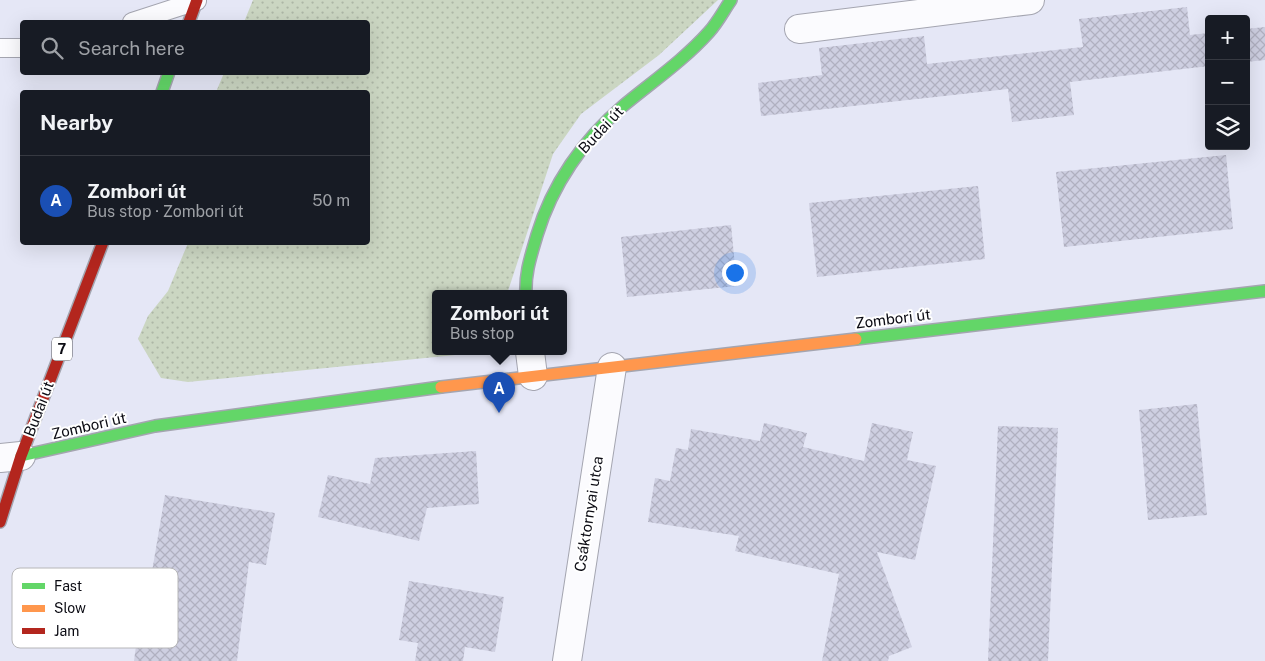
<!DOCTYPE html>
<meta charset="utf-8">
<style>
:root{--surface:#171b24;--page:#20242c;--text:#f1f3f6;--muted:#9ea1a6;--line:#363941;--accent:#d93025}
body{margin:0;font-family:"Public Sans",sans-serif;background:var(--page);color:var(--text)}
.controls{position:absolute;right:15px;top:15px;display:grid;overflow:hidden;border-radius:5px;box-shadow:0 5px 20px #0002}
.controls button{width:45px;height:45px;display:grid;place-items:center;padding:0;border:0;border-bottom:1px solid var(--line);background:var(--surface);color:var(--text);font:25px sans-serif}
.you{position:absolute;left:734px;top:272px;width:18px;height:18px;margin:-12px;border:4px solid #fff;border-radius:50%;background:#1a73e8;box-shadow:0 0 0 8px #1a73e833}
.badge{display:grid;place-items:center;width:32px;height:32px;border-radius:50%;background:var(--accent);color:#fff;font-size:16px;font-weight:700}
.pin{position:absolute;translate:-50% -41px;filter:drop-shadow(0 1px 2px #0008)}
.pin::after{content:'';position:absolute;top:26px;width:18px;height:15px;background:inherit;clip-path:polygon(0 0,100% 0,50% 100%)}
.popup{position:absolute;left:432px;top:290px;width:135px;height:65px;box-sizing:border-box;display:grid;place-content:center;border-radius:5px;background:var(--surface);filter:drop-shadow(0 1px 4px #0005);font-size:16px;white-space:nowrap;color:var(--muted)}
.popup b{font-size:19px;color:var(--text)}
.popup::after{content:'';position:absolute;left:50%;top:100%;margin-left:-10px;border:10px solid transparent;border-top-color:var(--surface)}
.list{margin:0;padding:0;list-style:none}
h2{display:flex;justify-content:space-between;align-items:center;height:65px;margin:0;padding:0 20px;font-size:21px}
h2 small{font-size:16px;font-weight:400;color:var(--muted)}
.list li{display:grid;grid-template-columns:32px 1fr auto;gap:15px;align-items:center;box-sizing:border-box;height:90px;padding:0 20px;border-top:1px solid var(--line)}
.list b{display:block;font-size:19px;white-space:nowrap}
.list p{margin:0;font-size:16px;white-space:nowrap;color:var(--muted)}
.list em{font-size:16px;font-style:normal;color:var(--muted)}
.icon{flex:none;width:28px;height:28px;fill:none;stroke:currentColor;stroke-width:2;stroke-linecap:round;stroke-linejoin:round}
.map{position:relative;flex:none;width:1265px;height:661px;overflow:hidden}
.search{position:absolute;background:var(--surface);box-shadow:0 5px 20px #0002;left:20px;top:20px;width:350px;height:55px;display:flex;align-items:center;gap:12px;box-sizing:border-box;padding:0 18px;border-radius:5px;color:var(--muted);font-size:19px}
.panel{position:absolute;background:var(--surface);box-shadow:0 5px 20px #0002;left:20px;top:90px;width:350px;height:155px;border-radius:5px}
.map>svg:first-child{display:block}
</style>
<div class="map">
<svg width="1265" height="661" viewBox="0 0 1265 661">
<defs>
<pattern id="grass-dots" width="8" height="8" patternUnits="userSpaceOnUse" patternTransform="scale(1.25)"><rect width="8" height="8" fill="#cbd6c2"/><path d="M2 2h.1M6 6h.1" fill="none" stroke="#adb6a6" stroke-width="1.8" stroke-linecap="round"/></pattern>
<pattern id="building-cross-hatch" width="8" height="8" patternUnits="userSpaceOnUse" patternTransform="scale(1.25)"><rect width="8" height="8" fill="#cecfe1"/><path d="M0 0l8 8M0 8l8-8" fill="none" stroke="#b0b0c0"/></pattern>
</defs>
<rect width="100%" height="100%" fill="#e5e7f6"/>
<path fill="url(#grass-dots)" d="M253,0H718L659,55L581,114L553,154L507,294H435V352H475V353L188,382L161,378L138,339L148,316L168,291L188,243L368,242V92H216L224,73L368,72V22H244Z"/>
<path fill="url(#building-cross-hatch)" d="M1187,7L1190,35L1209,33V66L1070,82L1074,115L1012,122L1008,89L761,116L758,83L822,75L819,48L924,36L927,64L1083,47L1079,19Z
M1265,27V60L1246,62V29Z
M1226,155L1233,229L1064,247L1056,172Z
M978,186L985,259L817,277L809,203Z
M731,225L737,286L627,297L621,237Z
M1197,404L1207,515L1148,520L1139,410Z
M764,423L807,433L803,447L864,461L872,423L913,432L907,460L936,466L915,560L877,552L912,647L889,656L888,661H822L839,574L735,551L739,536L648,522L655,478L670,481L676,448L688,450L691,429L760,441Z
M998,426L1058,428L1048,661H988Z
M476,451L479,504L427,508L419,541L318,517L328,475L370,484L375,458Z
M165,495L275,513L266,565L249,562L237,661H134L142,600L147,601Z
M409,581L504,597L495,652L465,647L463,661H415L418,643L399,640Z"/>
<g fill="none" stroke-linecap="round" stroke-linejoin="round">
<defs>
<path id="lane" d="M132,22L197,1
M0,48H22"/>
<path id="street" d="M799,29L1030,0
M530,352L533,376
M0,458L21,456
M567,661L612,367"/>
<path id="fast" d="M162,92L169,72
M526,294C525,272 531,256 537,235C552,185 583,140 623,106C652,82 684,60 709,32C718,22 724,10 731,0
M856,339L1265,291
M21,456L155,426L441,387"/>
<path id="slow" d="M441,387L856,339"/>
<path id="jam" d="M189,22L197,0
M0,522L21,456L103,242"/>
</defs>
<use href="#lane" stroke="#a4a5b0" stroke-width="20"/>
<use href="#street" stroke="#a4a5b0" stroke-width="30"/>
<use href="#fast" stroke="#a4a5b0" stroke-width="14"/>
<use href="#slow" stroke="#a4a5b0" stroke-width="14"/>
<use href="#jam" stroke="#a4a5b0" stroke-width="14"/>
<use href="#lane" stroke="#fbfbfe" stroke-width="18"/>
<use href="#street" stroke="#fbfbfe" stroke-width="28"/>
<use href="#fast" stroke="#63d668" stroke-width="11"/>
<use href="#slow" stroke="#ff974d" stroke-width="11"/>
<use href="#jam" stroke="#b3261e" stroke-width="11"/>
</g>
<g text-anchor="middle" stroke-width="4" stroke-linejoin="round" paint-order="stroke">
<rect fill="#fff" stroke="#54545a" stroke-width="1" x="52" y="337.5" width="20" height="23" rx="4"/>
<g font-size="14" font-weight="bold" fill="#0b0b13">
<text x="62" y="354">7</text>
</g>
<g font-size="15" fill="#0b0b13" stroke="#fff">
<text transform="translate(601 130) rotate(-47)" y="5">Budai út</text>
<text transform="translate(893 319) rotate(-7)" y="5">Zombori út</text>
<text transform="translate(39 409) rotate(-69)" y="5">Budai út</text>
<text transform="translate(89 426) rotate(-13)" y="5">Zombori út</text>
<text transform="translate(589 514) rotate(-81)" y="5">Csáktornyai utca</text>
</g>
</g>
<rect x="12" y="568" width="166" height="80" rx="8" fill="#fff" stroke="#b6b6b8" stroke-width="1"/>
<rect x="22" y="583" width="23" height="6" fill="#63d668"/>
<rect x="22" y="605" width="23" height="7" fill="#ff974d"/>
<rect x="22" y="628" width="23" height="6" fill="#b3261e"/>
<g font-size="14" fill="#0b0b13">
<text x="54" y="591">Fast</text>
<text x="54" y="613">Slow</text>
<text x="54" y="636">Jam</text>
</g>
</svg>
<div class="controls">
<button>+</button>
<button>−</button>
<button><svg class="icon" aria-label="layers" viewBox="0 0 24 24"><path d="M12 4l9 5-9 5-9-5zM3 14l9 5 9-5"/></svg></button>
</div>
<div class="you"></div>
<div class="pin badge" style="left:499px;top:413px;background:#1a4fb4">A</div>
<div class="popup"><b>Zombori út</b>Bus stop</div>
<div class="search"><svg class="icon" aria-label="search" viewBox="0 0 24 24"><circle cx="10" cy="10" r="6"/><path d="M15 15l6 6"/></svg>Search here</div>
<section class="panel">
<h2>Nearby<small></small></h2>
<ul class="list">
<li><span class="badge" style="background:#1a4fb4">A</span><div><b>Zombori út</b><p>Bus stop · Zombori út</p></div><em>50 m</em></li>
</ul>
</section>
</div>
